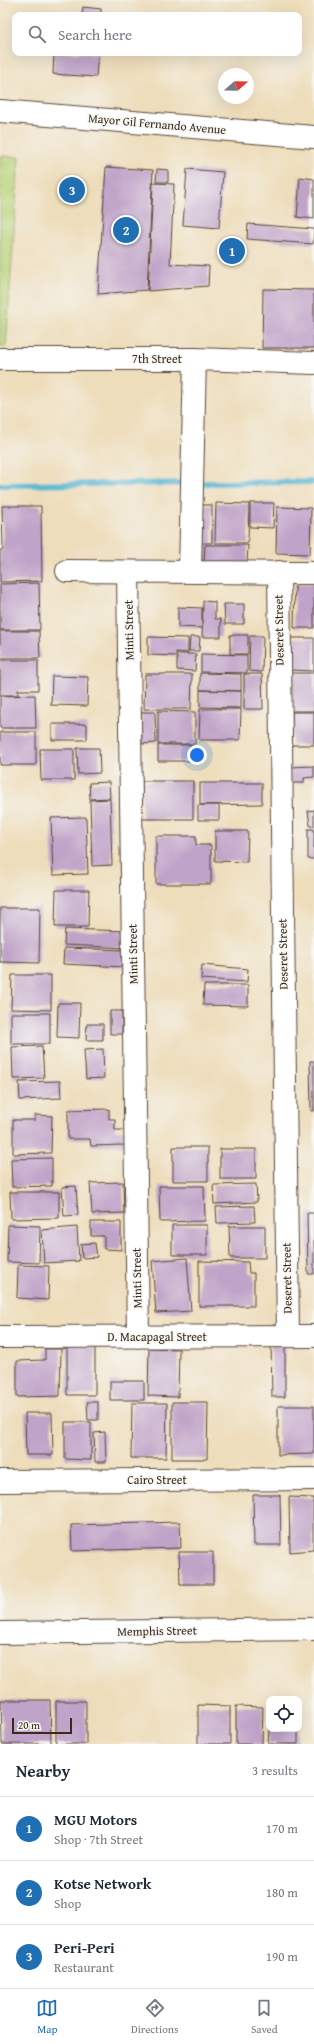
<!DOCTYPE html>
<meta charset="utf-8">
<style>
:root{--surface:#fff;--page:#f6f6f7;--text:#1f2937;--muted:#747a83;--line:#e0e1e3;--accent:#1f6fb2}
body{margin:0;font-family:"Gentium Book Plus",serif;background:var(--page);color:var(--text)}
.controls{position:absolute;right:12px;bottom:12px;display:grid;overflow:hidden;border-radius:8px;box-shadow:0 4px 16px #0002}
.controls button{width:36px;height:36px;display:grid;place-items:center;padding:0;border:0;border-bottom:1px solid var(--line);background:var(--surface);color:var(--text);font:20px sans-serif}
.compass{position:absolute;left:218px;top:68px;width:36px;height:36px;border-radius:50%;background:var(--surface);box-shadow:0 4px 16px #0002;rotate:70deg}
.scale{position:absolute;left:12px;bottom:10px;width:60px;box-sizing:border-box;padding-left:4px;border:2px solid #3b2a1e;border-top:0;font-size:11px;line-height:14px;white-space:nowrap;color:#3b2a1e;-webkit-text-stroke:3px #f6f6f2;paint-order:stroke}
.you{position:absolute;left:197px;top:755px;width:14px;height:14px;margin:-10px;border:3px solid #fff;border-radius:50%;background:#1a73e8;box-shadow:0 0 0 6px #1a73e833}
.badge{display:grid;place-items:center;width:26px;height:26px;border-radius:50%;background:var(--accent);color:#fff;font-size:13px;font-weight:700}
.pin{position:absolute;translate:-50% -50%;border:2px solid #fff;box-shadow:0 1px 4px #0006}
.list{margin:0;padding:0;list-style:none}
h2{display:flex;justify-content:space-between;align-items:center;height:52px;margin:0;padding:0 16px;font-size:17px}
h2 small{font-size:13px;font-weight:400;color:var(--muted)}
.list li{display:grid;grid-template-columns:26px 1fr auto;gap:12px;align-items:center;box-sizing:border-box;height:64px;padding:0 16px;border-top:1px solid var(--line)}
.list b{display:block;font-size:15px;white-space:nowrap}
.list p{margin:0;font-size:13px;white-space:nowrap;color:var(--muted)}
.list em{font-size:13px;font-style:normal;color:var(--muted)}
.icon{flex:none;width:22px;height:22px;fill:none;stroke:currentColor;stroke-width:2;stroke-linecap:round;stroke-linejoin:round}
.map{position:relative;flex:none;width:314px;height:1744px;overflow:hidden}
.search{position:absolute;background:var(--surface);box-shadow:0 4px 16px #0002;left:12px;right:12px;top:12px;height:44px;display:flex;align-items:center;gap:10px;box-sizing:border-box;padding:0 14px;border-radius:8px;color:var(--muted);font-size:15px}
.sheet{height:244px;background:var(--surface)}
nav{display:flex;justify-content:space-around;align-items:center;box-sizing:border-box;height:56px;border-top:1px solid var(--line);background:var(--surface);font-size:11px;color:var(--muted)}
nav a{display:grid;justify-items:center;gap:2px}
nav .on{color:var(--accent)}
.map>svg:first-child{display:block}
</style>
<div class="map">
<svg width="314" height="1744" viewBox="0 0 314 1744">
<rect width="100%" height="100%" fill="#f6f6f2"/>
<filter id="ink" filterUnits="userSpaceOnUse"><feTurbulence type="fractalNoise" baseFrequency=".025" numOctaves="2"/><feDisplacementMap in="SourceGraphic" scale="8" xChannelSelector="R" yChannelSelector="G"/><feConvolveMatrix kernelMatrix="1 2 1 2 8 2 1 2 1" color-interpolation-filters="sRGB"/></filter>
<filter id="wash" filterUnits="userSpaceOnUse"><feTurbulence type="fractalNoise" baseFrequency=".012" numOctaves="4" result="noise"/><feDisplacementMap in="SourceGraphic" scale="16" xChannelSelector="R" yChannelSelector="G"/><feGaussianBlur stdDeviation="0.9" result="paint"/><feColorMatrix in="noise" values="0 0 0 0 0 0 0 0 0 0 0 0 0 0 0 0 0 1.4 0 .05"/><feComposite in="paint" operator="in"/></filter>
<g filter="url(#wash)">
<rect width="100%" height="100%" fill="#edb"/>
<path fill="#b9d379" stroke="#7a7e4c" d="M0,156L19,157L6,346H0Z"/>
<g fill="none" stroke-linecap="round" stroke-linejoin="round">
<path stroke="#4fb3ce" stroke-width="6" d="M0,485L314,482"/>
</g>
<g id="blocks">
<path fill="#c0a3c8" d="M83,7L101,9V15H82Z
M54,53H98L96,77L53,74Z
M106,167L153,170L147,290L98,294Z
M157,169L168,170V182H156Z
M187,169L223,172L219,228L183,225Z
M300,177L314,179V219L297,217Z
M153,183L174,184L170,264L209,266L208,286L148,291Z
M248,224L314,229L313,244L247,239Z
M263,289L314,290V348H262Z
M216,503L249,504L248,543H215Z
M250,503H274L273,528L250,527Z
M199,505H212V543H199Z
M2,506H41L42,581L0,582V550H3Z
M277,507L311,508L310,554L276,553Z
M205,545H248L247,565L204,564Z
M39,583L40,630H0V584Z
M295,584H314V628H294Z
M203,601L215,602V619H221V637H202Z
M224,604H244V624H225Z
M178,607L202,608V628L178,627Z
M0,631H39L40,658H0Z
M230,635H248V654H230Z
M250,636H263L262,672L249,671Z
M148,637L188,638V653L176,652V656L148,655Z
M190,637H200L199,651H189Z
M290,638H314V671L290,670Z
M177,654H196L195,671L177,670Z
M201,654L247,655V673L201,672Z
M0,660H38V690H18V695H0Z
M200,673L241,674V691L200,690Z
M291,673H314V711H291Z
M145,674H192L191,709H144Z
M244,674H262L263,709H244Z
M52,676L88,677L87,706L51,705Z
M200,690L241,691V708L200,707Z
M35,695L36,728H0V696Z
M200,709H241L240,740H199Z
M158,711L195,712V744H158Z
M141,712H155L156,743L142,744Z
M292,712H314V745H292Z
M52,724H87V740H52Z
M0,732H36V765H0Z
M158,745H192L191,761H158Z
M77,748H99L100,773L78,774Z
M40,749H74V780H41Z
M314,766V777L304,778V783H290L289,767Z
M142,781H193V819H142Z
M109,782L110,798L90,799L89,783Z
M200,783H262V804L200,805Z
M110,799L112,865L92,866L90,800Z
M198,805H219V820H198Z
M314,810V826H310L308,811Z
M86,817L88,874L53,875L51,818Z
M308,829H314V859H308Z
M215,831H248L247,862L215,861Z
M156,836H196V845H211V884H156Z
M56,890H89L88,927H55Z
M0,908H40L39,963L0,962Z
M65,929L127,931V948L64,945Z
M64,948L126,950L125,967L63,964Z
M202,965L248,969L247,982L201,979Z
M12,975H51V1010L11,1009Z
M204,985H248V1006L203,1005Z
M58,1003H80L79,1038L57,1037Z
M110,1011H122V1034H110Z
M11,1013H50V1044H11Z
M87,1024H103V1040H86Z
M42,1046L44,1078L13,1079L12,1047Z
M103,1049L104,1078L86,1079L84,1050Z
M310,1061H314V1111H311Z
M60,1081L61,1098L20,1100L19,1082Z
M109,1109V1119H115V1130H125V1145L91,1146L90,1139H68V1110Z
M35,1115L52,1116L51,1153L13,1154V1120H35Z
M173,1147H208V1181H173Z
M220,1149H256V1179H220Z
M52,1158V1186L12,1187L11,1159Z
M123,1182L124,1213L92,1214L90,1183Z
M256,1184L257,1202L214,1204L213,1185Z
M76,1186L78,1215L64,1216L62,1187Z
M159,1186H204L205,1221L160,1222Z
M10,1192H59V1218L11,1219Z
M254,1206L255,1222L217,1223L216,1207Z
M307,1213H314V1274H308Z
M91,1222H121V1250L104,1249V1236H91Z
M8,1225L40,1226L39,1263L7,1262Z
M172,1225H207V1255H172Z
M229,1226H265V1258H230Z
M77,1227L79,1261L44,1263L42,1230Z
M95,1243L97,1257L82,1258L81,1244Z
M187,1258L191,1311L156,1313L152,1261Z
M199,1261L248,1262L249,1273H254V1306H199Z
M18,1265L49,1266L48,1300L17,1298Z
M67,1342L95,1347V1395H67Z
M271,1342H285V1397H272Z
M149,1348L179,1349L178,1397L148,1396Z
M45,1349H61L60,1396L17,1397V1361L45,1360Z
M110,1381H144V1400H110Z
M87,1402H98V1420H88Z
M172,1402H208L207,1459H172Z
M132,1403H167L166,1458H131Z
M278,1406H314V1454L278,1455Z
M25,1413H52L53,1455H26Z
M65,1422H91V1460L65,1459Z
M105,1432L106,1462H95L94,1433Z
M253,1495H280L281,1545H254Z
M289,1497L313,1498V1550L290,1552Z
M180,1522L181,1548L72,1551L71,1525Z
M179,1552H213V1584H180Z
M1,1700H50L51,1744H2Z
M56,1701H86V1744H56Z
M198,1705L230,1706V1744H198Z
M236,1706L263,1707L262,1744H236Z
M269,1729H298V1744H268Z"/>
</g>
</g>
<g filter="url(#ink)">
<use href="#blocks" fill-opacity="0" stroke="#564536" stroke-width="1"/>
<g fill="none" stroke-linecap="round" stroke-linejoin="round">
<defs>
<path id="minor" d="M0,111L314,137
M0,359H195L314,363
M67,571L314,573
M190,571L195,359
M128,572L138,1337
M279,572L288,1336
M0,1337L314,1336
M0,1481L314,1479
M0,1633L314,1629"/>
</defs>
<use href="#minor" stroke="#564536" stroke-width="24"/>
<use href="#minor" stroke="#fff" stroke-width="22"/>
</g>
</g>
<g text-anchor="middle" stroke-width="3" stroke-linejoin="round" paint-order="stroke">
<g font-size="12" fill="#3b2a1e" stroke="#f6f6f2">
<text transform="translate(157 124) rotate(5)" y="4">Mayor Gil Fernando Avenue</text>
<text x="157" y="363">7th Street</text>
<text transform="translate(129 630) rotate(-91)" y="4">Minti Street</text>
<text transform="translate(279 630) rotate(-91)" y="4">Deseret Street</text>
<text transform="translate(133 954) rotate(-91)" y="4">Minti Street</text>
<text transform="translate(283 954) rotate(-91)" y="4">Deseret Street</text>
<text transform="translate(137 1278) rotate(-91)" y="4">Minti Street</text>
<text transform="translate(287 1278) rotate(-91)" y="4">Deseret Street</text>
<text x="157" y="1341">D. Macapagal Street</text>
<text x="157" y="1484">Cairo Street</text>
<text transform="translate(157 1631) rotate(-1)" y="4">Memphis Street</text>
</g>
</g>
</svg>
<div class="controls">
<button><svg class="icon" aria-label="locate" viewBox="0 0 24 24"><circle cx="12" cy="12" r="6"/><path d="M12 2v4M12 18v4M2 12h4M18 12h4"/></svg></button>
</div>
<svg class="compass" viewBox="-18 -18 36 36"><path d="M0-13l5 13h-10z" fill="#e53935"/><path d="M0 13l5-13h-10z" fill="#747a83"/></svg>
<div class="scale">20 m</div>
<div class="you"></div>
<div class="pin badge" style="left:232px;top:251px">1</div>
<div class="pin badge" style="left:126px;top:230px">2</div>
<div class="pin badge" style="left:72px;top:190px">3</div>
<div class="search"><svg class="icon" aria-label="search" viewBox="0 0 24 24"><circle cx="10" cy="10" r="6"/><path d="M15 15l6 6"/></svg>Search here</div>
</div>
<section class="sheet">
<h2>Nearby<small>3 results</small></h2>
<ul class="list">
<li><span class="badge">1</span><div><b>MGU Motors</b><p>Shop · 7th Street</p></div><em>170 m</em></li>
<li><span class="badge">2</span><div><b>Kotse Network</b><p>Shop</p></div><em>180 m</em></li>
<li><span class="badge">3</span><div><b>Peri-Peri</b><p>Restaurant</p></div><em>190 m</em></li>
</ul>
</section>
<nav>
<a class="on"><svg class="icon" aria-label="map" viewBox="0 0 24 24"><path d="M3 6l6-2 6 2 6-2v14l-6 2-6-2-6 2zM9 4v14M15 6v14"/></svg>Map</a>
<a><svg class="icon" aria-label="directions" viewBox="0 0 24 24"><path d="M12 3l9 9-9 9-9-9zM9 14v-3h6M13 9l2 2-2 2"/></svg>Directions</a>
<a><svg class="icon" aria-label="saved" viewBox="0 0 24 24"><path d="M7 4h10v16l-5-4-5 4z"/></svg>Saved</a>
</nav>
